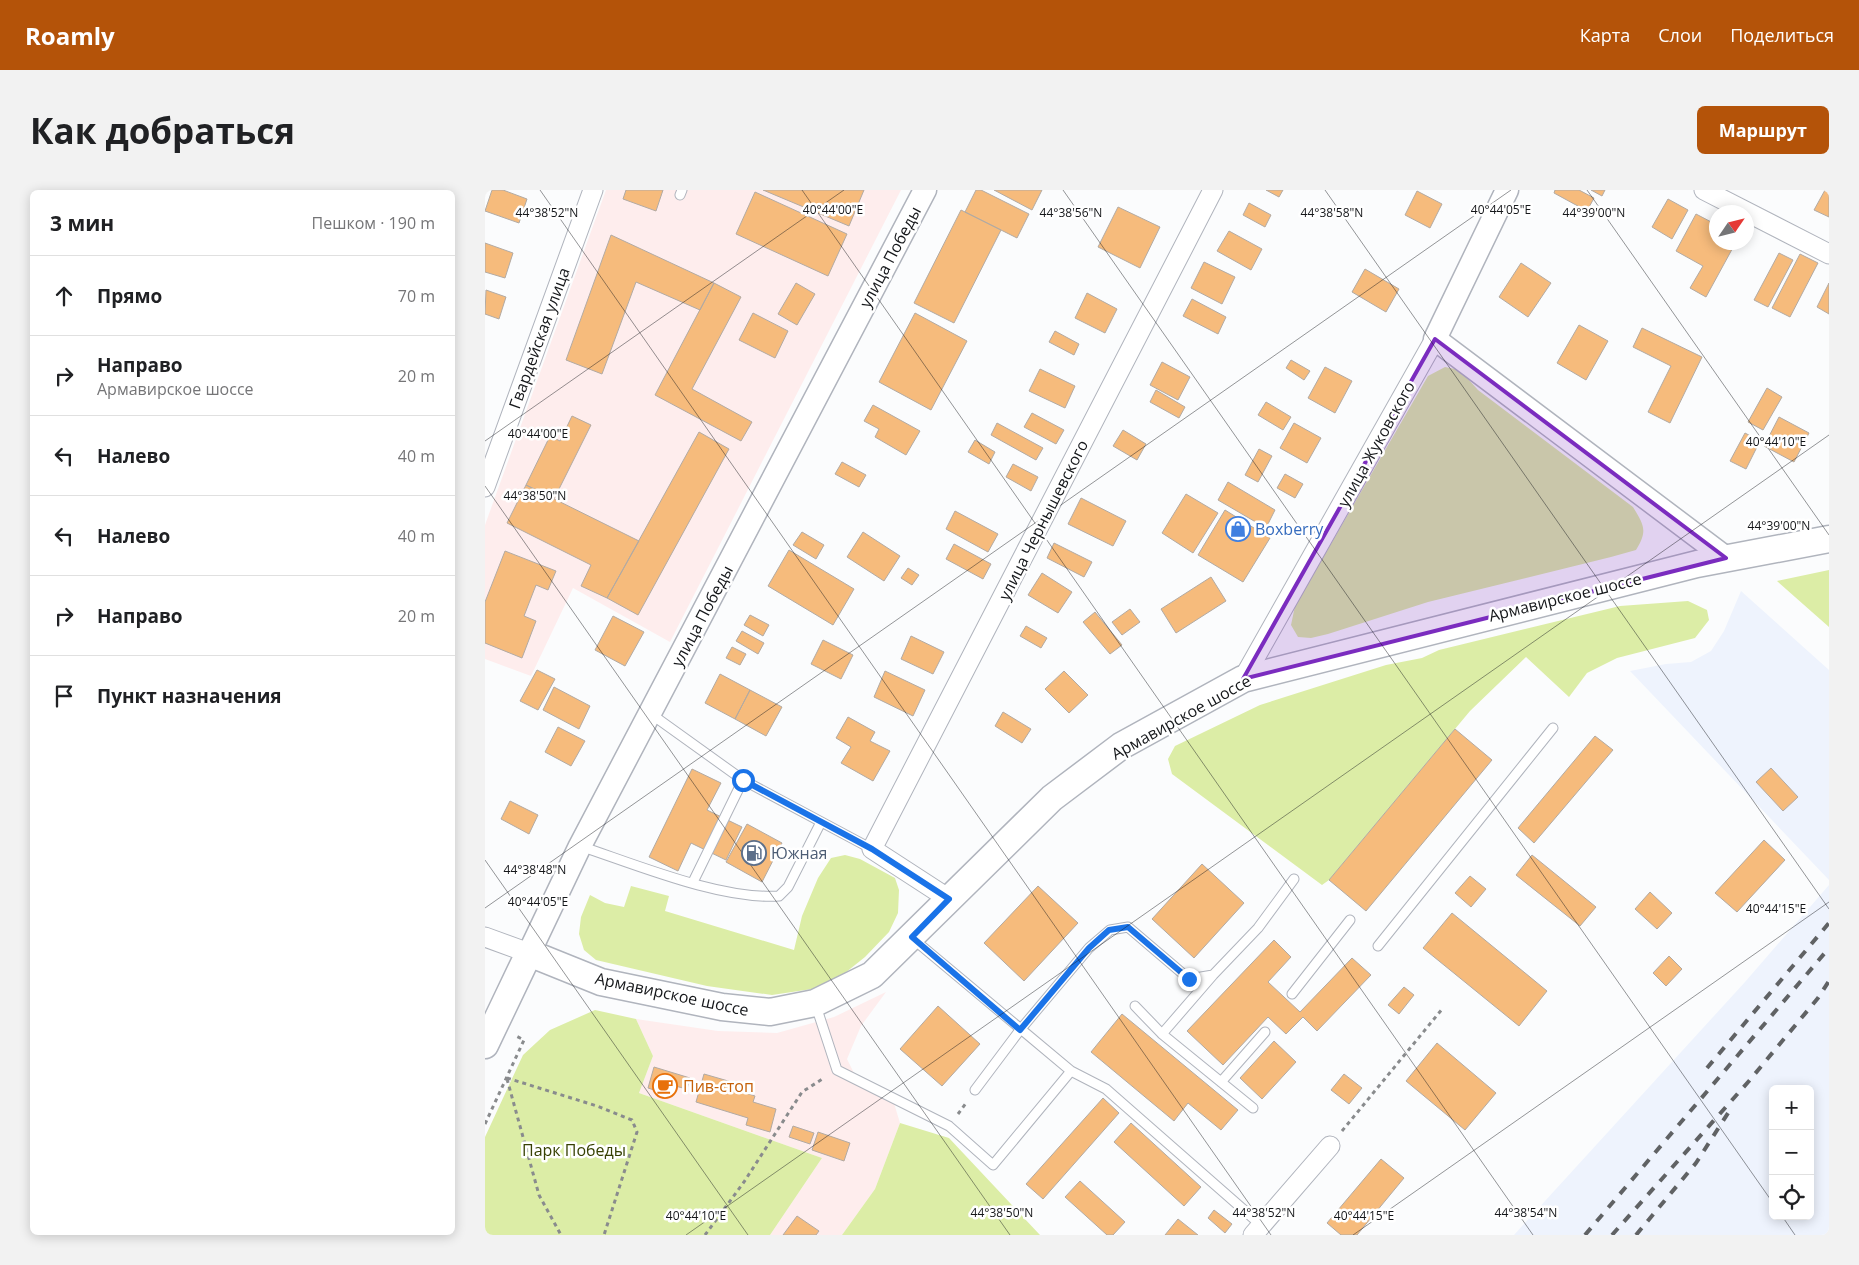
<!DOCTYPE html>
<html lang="ru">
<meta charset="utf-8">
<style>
:root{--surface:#fff;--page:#f2f2f2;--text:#202124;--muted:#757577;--line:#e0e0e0;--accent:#b45309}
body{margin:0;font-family:"Open Sans",sans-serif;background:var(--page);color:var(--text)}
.controls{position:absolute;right:15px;bottom:15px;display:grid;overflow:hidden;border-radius:8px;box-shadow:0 2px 12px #0003}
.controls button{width:45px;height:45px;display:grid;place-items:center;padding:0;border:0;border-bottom:1px solid var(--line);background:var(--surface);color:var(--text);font:25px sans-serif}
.compass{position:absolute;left:1224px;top:15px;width:45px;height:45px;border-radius:50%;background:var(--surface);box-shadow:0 2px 12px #0003;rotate:55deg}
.stop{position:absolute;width:15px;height:15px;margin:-11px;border:4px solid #1a73e8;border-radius:50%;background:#fff}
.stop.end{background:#1a73e8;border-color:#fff;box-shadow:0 1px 5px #0008}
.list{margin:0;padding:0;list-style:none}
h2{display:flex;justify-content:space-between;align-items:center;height:65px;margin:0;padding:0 20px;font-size:21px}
h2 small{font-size:16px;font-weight:400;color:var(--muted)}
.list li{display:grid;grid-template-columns:32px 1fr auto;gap:15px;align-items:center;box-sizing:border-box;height:80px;padding:0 20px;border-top:1px solid var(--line)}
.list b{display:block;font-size:19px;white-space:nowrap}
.list p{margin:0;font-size:16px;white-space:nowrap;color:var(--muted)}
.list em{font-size:16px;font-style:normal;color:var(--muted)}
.icon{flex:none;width:28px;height:28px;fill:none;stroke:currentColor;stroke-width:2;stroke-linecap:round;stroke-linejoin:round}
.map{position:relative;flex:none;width:1344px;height:1045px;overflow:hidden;border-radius:8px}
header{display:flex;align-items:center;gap:30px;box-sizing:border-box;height:70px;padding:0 25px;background:var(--accent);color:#fff}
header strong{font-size:24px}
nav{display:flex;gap:28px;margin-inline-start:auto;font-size:18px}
.intro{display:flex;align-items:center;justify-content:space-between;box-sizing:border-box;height:120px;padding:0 30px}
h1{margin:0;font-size:35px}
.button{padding:12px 22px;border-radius:8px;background:var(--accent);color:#fff;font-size:18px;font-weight:700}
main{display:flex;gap:30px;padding:0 30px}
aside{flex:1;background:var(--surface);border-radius:8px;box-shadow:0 2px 12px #0003}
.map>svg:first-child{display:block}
</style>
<header>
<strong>Roamly</strong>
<nav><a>Карта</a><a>Слои</a><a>Поделиться</a></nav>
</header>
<div class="intro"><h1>Как добраться</h1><a class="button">Маршрут</a></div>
<main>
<aside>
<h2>3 мин<small>Пешком · 190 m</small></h2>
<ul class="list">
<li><svg class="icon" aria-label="ahead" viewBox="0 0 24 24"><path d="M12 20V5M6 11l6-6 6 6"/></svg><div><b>Прямо</b></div><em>70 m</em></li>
<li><svg class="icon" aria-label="right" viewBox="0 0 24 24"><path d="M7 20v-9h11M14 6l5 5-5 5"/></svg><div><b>Направо</b><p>Армавирское шоссе</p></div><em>20 m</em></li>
<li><svg class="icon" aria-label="left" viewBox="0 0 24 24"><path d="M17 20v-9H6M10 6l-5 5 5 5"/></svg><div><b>Налево</b></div><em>40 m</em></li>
<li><svg class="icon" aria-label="left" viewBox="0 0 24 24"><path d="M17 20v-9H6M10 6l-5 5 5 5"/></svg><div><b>Налево</b></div><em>40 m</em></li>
<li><svg class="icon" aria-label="right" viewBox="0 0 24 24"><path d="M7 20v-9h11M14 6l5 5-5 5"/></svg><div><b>Направо</b></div><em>20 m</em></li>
<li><svg class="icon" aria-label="arrive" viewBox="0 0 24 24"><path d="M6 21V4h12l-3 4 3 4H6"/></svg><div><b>Пункт назначения</b></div></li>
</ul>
</aside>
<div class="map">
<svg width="1344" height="1045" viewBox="0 0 1344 1045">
<rect width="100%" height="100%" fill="#fbfcfd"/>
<path fill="#feeded" d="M121,0H416L185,452L88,398L46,486L0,469V335Z
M401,802L376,836L362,869L376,897L408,910L415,933L390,999L357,1045H285L337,968L154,903L168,866L151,829L233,841L292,843L349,827Z"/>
<path fill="#eef3fd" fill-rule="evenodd" d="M1256,401L1344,480V690L1145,481L1181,474L1206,472L1226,461L1239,441Z
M1344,695V1045H1029L1260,792ZM1288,899H1325V1026H1288Z"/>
<path fill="#dceda6" d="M960,177L975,180L993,200L1148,317C1159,335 1163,341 1151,360L1126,367L943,412L843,444L826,448L813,447L806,435L810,416L943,186Z
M1344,380V437L1292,391Z
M1203,411L1222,420L1224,430L1210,448L1132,468L1102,483L1084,507L1041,467L985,521L844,690L837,695L687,584L683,569L690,556L775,515L901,475L937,468L954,460L1135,416Z
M360,665L375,669L410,688L414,700L413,723L404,742L380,767L355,787L327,799L287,805L222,796L111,770L99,760L94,744L96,727L105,705L120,713L139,717L146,696L184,706L180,721L309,760L317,726L333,688L346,668Z
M110,820L151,829L168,866L154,903L337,968L285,1045H0V947L38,865L65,840Z
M415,933L464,948L555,1045H357L390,999Z"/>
<path fill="#f6bb7c" stroke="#b2aaa3" d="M7,0H18L42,9L34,33L0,21Z
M141,0H178L171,21L138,9Z
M278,0H379L364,36Z
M491,0H496L544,24L532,48L480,22Z
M509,0H557L547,20Z
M781,0H798L794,7Z
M1070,0H1094L1109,8L1102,21L1069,3Z
M1106,0H1120L1117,6Z
M1340,0H1344V27L1329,20Z
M932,1L957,14L945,38L920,25Z
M270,2L362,44L343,86L251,44Z
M1183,9L1203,20L1187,49L1167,37Z
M764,13L786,25L780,37L758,25Z
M633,17L675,37L655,78L613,57Z
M476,20L516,40L469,133L429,113Z
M1211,24L1232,35V52H1251L1221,107L1205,98L1218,76L1191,61Z
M744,41L777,59L766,80L732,61Z
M126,45L229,93L215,120L151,92L117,184L81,170Z
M0,53L28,63L20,88L0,82Z
M1294,63L1308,70L1283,117L1269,110Z
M1315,64L1333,73L1305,127L1287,118Z
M719,72L750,87L737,114L706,98Z
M1036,73L1066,93L1043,127L1014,107Z
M880,79L914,99L901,122L867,102Z
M229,93L256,107L207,199L267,232L256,251L170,205Z
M311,93L330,104L312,135L293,124Z
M1344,93V124L1332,117Z
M1,100L21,107L14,129L0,124Z
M602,103L632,119L620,143L590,128Z
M707,109L741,127L733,144L698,126Z
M268,123L303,141L290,168L254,150Z
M430,123L482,151L446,220L394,192Z
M1094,135L1123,151L1101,190L1072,173Z
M1157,138L1217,167L1185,233L1163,222L1186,176L1148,157Z
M570,141L594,154L589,165L564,152Z
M806,170L825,181L819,190L801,178Z
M677,172L705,187L693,210L665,195Z
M840,177L867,191L850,223L823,208Z
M555,179L590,196L580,218L544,201Z
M1282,198L1297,207L1278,240L1263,232Z
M671,200L700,217L694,228L665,212Z
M781,212L806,227L798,240L773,225Z
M388,215L435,241L421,265L390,247L394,239L379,231Z
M547,223L579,240L571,254L539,237Z
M87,226L106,235L69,309L41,295L65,246L75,251Z
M1294,227L1324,243L1309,272L1279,256Z
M512,233L558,258L551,270L506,245Z
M809,233L836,248L822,273L795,258Z
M638,240L661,254L652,270L628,256Z
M214,242L244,259L153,425L122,408Z
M1260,243L1275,251L1261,279L1245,271Z
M490,250L510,262L504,274L483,262Z
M774,259L787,266L773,292L760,285Z
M357,272L381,285L374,297L350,284Z
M528,274L553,287L546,301L521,287Z
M800,284L818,294L810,308L792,298Z
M743,292L790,320L781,338L733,310Z
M41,295L154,351L122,408L96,396L106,375L22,333Z
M701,304L733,323L708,363L677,343Z
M596,308L641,331L628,356L583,334Z
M740,320L785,348L758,392L713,365Z
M470,321L513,344L503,362L461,339Z
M317,342L339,355L331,369L308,355Z
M378,342L415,366L399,391L362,367Z
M569,353L607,372L599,387L562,368Z
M469,354L506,374L498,389L461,369Z
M304,360L369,399L348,435L283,396Z
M20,361L71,381L63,400L51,395L39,426L51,431L37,468L0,453V412Z
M423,378L434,385L427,395L416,388Z
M557,383L587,402L573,423L543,405Z
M726,387L741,411L691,443L676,419Z
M645,419L655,432L637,445L627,432Z
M610,422L637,455L625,464L598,432Z
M265,425L284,435L278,446L259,435Z
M128,426L159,442L140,476L110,460Z
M541,436L562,448L556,458L535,446Z
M257,441L279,453L273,464L251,451Z
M426,446L459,462L448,484L416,469Z
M338,450L368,465L356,489L326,474Z
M247,457L261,464L255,475L241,468Z
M52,480L70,489L53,520L35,511Z
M400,481L440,500L428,526L389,507Z
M579,481L603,505L584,523L560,499Z
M235,484L265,500L250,529L220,513Z
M69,497L105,516L94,539L58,520Z
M265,500L297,517L281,546L250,529Z
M518,522L546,539L537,553L510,536Z
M363,527L390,542L385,551L405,561L388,591L356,573L366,557L351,548Z
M73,537L100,551L86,576L60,562Z
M970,539L1007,570L881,721L844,690Z
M1110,546L1128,560L1049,653L1033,638Z
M1286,578L1313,607L1298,621L1271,592Z
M207,579L236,593L222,620L257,637L241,670L206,653L193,681L164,667Z
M25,611L53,625L44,644L16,629Z
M262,634L297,653L277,692L241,672Z
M1279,650L1300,670L1252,722L1230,703Z
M1047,665L1111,717L1095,736L1031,685Z
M717,674L759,713L709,768L667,729Z
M985,686L1001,699L986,717L970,703Z
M553,696L593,733L539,791L499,753Z
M1165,702L1187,723L1172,739L1150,719Z
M967,723L1062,801L1034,836L938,758Z
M789,750L806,767L783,792L815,822L867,768L886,785L832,841L818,827L801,844L783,827L738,875L702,841Z
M1184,766L1197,779L1181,796L1168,783Z
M919,797L929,805L914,824L903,815Z
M453,816L495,854L457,896L415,859Z
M637,824L753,920L736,940L703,913L689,931L606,862Z
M789,851L811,872L777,909L755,888Z
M952,853L1011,903L980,940L921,891Z
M169,877L205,888L202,899L190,896L187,906L163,898Z
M219,884L257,895L255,901L270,906L268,912L291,919L285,942L261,935L263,928L211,912Z
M859,884L877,898L864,914L846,900Z
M618,908L634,923L558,1009L541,994Z
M646,933L716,997L699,1016L629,952Z
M308,936L329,943L325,954L304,947Z
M333,942L365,953L359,971L327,960Z
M896,969L919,988L872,1045H856L842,1033Z
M595,991L640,1032L628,1045H622L580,1007Z
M729,1020L747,1034L740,1043L723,1028Z
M312,1026L334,1041L331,1045H298Z
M693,1029L713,1045H680Z"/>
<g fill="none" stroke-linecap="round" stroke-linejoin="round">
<defs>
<path id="service" d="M195,5L197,0
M166,524L258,590L387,659
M95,656C152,675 236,710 294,706L303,697L336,632
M208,692L258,590
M427,748L586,881L621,899L776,1035
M893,756L1068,538
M807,804L865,730
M331,816L352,880L464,936L508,975L586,881
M650,816L677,844L768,918
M677,844L728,785
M736,892L780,842
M490,900L535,840L604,758L625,740L643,737L704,789L728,785L773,738L809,689"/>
<path id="minor" d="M1219,0L1344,64
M0,297L108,0
M758,489L950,149
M464,709L387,659L728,0
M0,747L44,763
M768,1045L845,956"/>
<path id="tertiary" d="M1022,0L950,149L1241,368
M44,763L95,656L440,0"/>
<path id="secondary" d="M0,855L44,763L116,792L237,817L285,822L330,813L387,785L567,608L636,556L758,489L1212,374L1344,349"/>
</defs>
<use href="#service" stroke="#b0b4bd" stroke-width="11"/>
<use href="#minor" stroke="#b0b4bd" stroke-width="21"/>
<use href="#tertiary" stroke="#b0b4bd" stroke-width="25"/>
<use href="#secondary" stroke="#b0b4bd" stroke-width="29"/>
<path stroke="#898b8d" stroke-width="3" stroke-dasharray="4 4" stroke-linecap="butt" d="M22,888L112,916L147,930L152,942L119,1045
M22,889L54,1005L76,1045
M473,924L481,913
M0,934L39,850L31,846
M857,941L958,818
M220,1045L259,992L317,902L339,888"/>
<use href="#service" stroke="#fff" stroke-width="9"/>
<use href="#minor" stroke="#fff" stroke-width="19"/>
<use href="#tertiary" stroke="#fff" stroke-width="22"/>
<use href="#secondary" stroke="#fff" stroke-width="26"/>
<path stroke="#606264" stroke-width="4" stroke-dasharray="9 9" stroke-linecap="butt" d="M1222,878L1344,733
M1100,1045L1344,758
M1127,1045L1264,891L1333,808L1344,791
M1151,1045L1211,973L1245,920"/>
</g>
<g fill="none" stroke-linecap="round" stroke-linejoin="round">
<path stroke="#1a73e8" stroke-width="6" d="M258,590L387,659L464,709L427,747L535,840L604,758L624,740L643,737L704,789"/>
</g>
<path fill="#7b2cbf" fill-opacity="0.2" stroke="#7b2cbf" stroke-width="4" stroke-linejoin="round" d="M950,149L1241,368L758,489Z"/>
<path fill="none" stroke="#15171a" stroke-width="1" stroke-opacity="0.45" d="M55,0L786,1045M317,0L1048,1045M578,0L1288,1013M840,0L1344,719M1102,0L1344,345M0,251L359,0M0,296L525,1045M0,670L263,1045M0,718L1026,0M1297,1026L1310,1045M0,1044L1,1045M201,1045L1344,245M868,1045L1344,712"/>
<defs>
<symbol id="shop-ring" viewBox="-11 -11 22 22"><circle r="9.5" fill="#fff" stroke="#3f7fe0" stroke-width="1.5"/><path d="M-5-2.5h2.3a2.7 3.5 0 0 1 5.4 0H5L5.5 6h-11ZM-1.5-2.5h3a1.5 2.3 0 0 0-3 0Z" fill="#3f7fe0"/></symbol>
<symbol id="fuel-ring" viewBox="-11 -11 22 22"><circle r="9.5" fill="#fff" stroke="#5c6f8a" stroke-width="1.5"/><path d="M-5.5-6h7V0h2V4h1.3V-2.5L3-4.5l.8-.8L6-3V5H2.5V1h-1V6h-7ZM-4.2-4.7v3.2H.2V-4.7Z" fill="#5c6f8a"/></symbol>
<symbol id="cafe-ring" viewBox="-11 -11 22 22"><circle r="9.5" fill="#fff" stroke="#e8710a" stroke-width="1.5"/><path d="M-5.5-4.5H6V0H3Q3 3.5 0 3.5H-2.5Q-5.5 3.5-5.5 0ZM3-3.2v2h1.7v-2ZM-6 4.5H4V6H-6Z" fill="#e8710a"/></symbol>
</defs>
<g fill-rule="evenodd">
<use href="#shop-ring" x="739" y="325" width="28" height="28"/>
<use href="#fuel-ring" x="255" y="649" width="28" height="28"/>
<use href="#cafe-ring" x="166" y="882" width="28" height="28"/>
</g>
<g text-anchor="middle" stroke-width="5" stroke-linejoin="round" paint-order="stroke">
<g font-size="16" fill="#15171a" stroke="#fff">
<text transform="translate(405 67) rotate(-62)" y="6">улица Победы</text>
<text transform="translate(54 148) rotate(-70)" y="6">Гвардейская улица</text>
<text transform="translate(891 254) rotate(-61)" y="6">улица Жуковского</text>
<text transform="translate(558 330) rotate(-63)" y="6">улица Чернышевского</text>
<text transform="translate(1080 407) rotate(-14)" y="6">Армавирское шоссе</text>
<text transform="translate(217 426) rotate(-62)" y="6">улица Победы</text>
<text transform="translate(696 527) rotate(-29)" y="6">Армавирское шоссе</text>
<text transform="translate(187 804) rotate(12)" y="6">Армавирское шоссе</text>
</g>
<g font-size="16" fill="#366cbe" stroke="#fff" text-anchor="start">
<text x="770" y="345">Boxberry</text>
</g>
<g font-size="16" fill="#4e5e75" stroke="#fff" text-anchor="start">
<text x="286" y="669">Южная</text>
</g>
<g font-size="16" fill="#c56008" stroke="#fff" text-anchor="start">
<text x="198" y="902">Пив-стоп</text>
</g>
<g font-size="16" fill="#374103" stroke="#fff">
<text x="89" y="966">Парк Победы</text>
</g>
</g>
<g font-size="12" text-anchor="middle" fill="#15171a" stroke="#fff" stroke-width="5" stroke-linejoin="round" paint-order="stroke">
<text x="348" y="24">40°44'00"E</text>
<text x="1016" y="24">40°44'05"E</text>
<text x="62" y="27">44°38'52"N</text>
<text x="586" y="27">44°38'56"N</text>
<text x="847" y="27">44°38'58"N</text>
<text x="1109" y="27">44°39'00"N</text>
<text x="53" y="248">40°44'00"E</text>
<text x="1291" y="256">40°44'10"E</text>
<text x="50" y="310">44°38'50"N</text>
<text x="1294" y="340">44°39'00"N</text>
<text x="50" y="684">44°38'48"N</text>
<text x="53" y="716">40°44'05"E</text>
<text x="1291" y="723">40°44'15"E</text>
<text x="517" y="1027">44°38'50"N</text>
<text x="779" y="1027">44°38'52"N</text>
<text x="1041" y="1027">44°38'54"N</text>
<text x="211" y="1030">40°44'10"E</text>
<text x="879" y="1030">40°44'15"E</text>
</g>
</svg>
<div class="controls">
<button>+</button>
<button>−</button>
<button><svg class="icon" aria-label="locate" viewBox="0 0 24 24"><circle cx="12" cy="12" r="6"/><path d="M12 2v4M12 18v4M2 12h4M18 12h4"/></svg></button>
</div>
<svg class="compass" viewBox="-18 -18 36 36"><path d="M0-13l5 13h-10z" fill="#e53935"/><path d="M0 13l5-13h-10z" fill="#757577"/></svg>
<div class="stop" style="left:258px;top:590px"></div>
<div class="stop end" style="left:704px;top:789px"></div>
</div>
</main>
